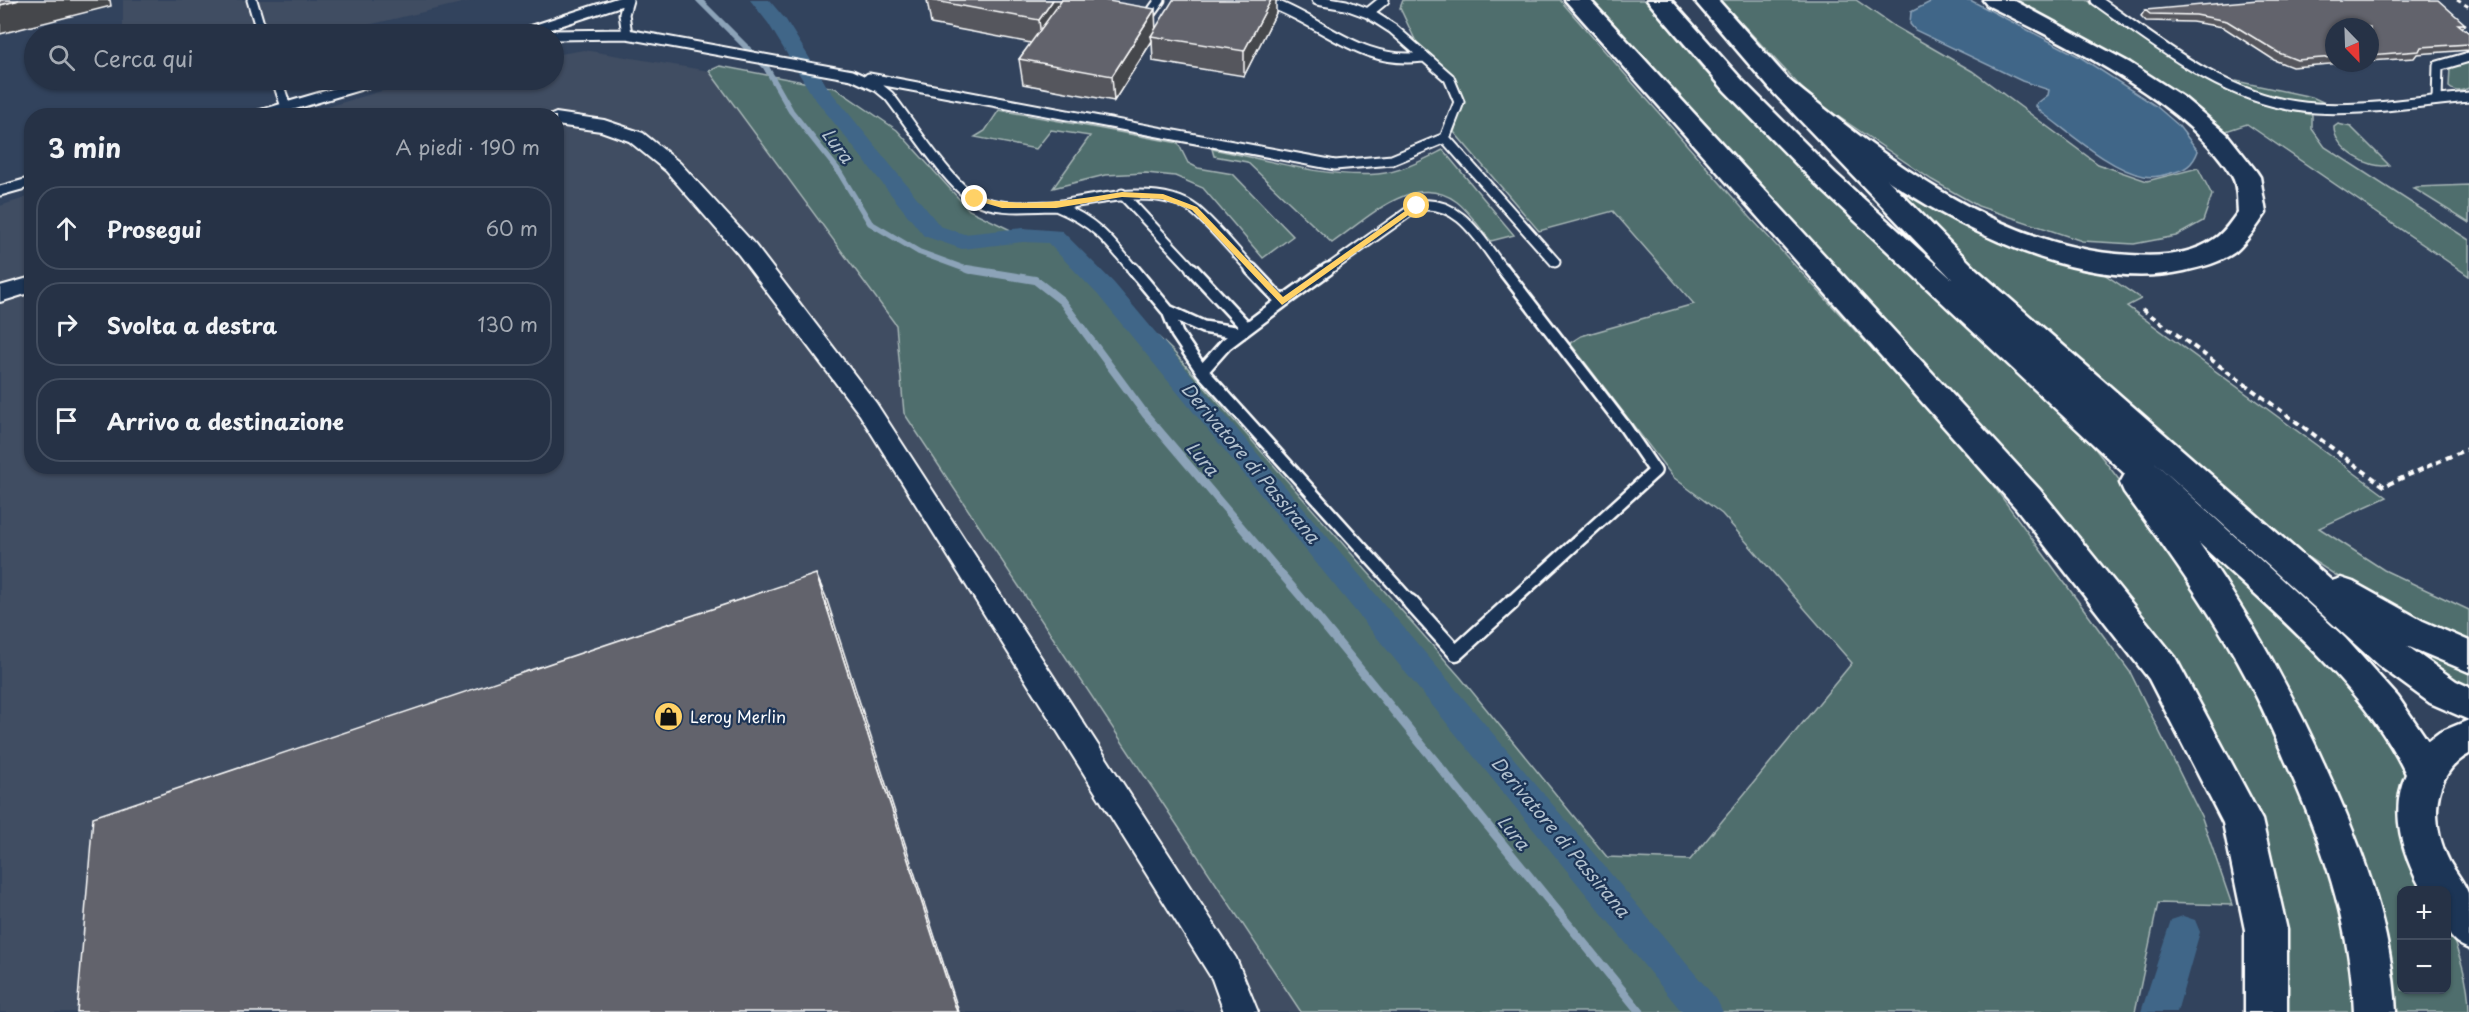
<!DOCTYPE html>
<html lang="it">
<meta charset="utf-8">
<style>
:root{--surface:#263246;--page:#2e3a4d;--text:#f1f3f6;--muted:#a4aab3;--line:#424d5f}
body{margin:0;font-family:"Playpen Sans",sans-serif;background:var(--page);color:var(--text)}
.controls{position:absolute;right:18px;bottom:18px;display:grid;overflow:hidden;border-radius:12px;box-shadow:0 2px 4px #0004}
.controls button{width:54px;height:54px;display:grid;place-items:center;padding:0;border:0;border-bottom:2px solid var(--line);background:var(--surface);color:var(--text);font:30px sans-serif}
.compass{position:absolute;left:2325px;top:18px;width:54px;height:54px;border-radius:50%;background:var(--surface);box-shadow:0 2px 4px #0004;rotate:157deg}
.stop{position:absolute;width:18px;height:18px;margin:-14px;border:4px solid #ffd166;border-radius:50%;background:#fff}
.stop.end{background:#ffd166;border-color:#fff;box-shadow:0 2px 6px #0008}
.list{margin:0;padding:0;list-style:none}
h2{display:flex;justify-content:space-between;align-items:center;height:78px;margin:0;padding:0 24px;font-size:26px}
h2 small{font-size:20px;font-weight:400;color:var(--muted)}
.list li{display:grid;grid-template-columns:39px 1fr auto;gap:18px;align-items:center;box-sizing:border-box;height:84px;margin:0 12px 12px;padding:0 12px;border:2px solid var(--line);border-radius:24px}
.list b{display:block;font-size:22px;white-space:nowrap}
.list em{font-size:20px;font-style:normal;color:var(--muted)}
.icon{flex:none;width:33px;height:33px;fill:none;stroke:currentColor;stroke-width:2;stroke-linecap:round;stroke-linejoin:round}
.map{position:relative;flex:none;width:2469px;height:1012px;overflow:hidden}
.search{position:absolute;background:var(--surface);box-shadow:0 2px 4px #0004;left:24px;top:24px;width:540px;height:66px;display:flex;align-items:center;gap:15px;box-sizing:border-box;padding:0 21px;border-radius:33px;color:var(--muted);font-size:22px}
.panel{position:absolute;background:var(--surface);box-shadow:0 2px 4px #0004;left:24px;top:108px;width:540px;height:366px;border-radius:24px}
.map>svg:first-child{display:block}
</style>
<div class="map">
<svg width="2469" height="1012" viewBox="0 0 2469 1012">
<rect width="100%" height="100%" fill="#32435d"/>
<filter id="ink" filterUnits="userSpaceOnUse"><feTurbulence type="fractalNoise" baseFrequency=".0167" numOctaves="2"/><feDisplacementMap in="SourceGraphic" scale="12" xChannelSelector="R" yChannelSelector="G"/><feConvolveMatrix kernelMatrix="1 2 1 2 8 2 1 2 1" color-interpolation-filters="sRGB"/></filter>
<g filter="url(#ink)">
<path fill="#404d62" d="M123,0H474L330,34H123Z
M584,50L709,71L896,325L904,413L1301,1012H0V206L31,196L32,466H556V116L300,115L419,80H554V55Z"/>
<path fill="#4f6e6d" stroke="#a7b6b6" stroke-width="1.5" d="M1403,0H1560L1750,217L1973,458L2130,672L2202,818L2232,905L2158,903L2135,1012H1301L904,413L896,325L709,71L720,66L835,88L897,130L969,210L1023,236L1063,245L1173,351L1461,678L1607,857L1690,860L1852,663L1722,514L1673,477L1570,343L1581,336L1694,304L1613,211L1539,231L1454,132L1463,101L1451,76L1419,48L1400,8Z
M1585,0H1646L1701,67L1802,169L2067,414C2130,490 2198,585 2246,672C2266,709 2282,749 2298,788C2328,859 2354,934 2353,1012H2283L2174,667Z
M1720,0H1856L1894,26L1972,71L2098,164L2147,181L2198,168L2212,195L2203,221L2176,236L2134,244L2082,241L1978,206L1932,180L1811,98Z
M2006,0H2087L2222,87L2252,101L2312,115V129L2325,147L2469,240V276L2247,124L2220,133Z
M2469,61V88C2462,91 2455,93 2449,87L2450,68Z
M2236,81L2312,97L2325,103C2297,109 2260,95 2234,83Z
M999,110L1178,143L1188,163L1198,168L1233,174L1293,236L1263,258L1203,188L1175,176L1146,173L1105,175L1053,188L1090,136L1051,130L1036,149L975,137L985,131Z
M2338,124L2351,127L2389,165C2371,171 2333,148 2334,127Z
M1212,149C1265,159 1323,178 1378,174C1401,172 1423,160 1443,150L1514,235L1491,241C1480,229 1470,212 1457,202C1414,170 1367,219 1332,243L1247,162L1214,156Z
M1873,168L2095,268L2141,299L2127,306L2387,497L2319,528L2384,570L2469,610V647L2348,583L2273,535L1976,274Z
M2469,185V223L2413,188L2417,187Z
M2138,477L2286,617L2373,713L2407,767C2393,814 2402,849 2427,890H2402V990H2446L2447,924C2459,953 2469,980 2469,1012H2395L2378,909Z
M2408,637L2469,665V696L2398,651Z"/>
<path fill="#406688" stroke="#8ca3b8" stroke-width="1.5" d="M1934,0H1970L2080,57L2156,106L2178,125L2198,151C2193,165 2185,170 2171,173C2162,176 2153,178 2144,176C2110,170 2069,132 2041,112L2035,105L2048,95L2049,90L2022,81L1915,30L1910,24L1911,12Z"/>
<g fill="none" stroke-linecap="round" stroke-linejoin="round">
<path stroke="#8ca3b8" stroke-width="6" d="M699,0L766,67L791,111L838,170L870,223L919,252L971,271"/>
<path stroke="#8ca3b8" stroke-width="8" d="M967,269L1035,280L1062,301L1146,415L1306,603"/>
<path stroke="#8ca3b8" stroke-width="9" d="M1305,602L1640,1012"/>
<path fill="#406688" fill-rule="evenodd" d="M750,0H769L786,20L828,88L940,226L964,234L1023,228L1062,231L1114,283L1717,1000L1723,1012H1682L1098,295L1048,243L1023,242L962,249L924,236L812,95L768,23Z
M2183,916L2195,920L2200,932L2177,1012H2141L2171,920Z"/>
<defs>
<path id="lane-far2" d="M252,0L262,34
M2096,0C2156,42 2221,96 2296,106C2352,114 2413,102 2469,97
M1278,6C1329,27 1364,65 1423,57
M1368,13L1384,0
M1145,21L1160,0
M521,34L625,0
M627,34L624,14L628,0
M554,35L627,34L852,75L878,87L889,96C908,120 950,186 974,198C997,211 1030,206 1056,206
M869,78L1335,165L1392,160L1445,138L1459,102L1449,78L1393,29L1368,13L1346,5L1317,0
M277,80L286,107
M2437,100L2438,66L2469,57
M256,116L378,80
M1445,138L1555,262
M0,191L32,182
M1122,194L1194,271
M1056,206C1095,222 1108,239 1134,271
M1056,206C1095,199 1161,183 1195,210C1216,228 1234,251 1253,271
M1326,271L1417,206C1459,197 1482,243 1504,271"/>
<path id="lane-far1" d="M1133,269L1168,311L1177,334L1202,371L1411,603
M1192,269L1247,328
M1251,269L1282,302L1328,269
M1503,269L1625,427L1655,471L1510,603
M1168,311L1203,327L1241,333
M1202,371L1226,344L1282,302"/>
<path id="lane" d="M1410,602L1456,653L1512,602"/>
<path id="street" d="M556,113L604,120L643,133L680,163L755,245L876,403L1236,958L1258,1012H1224L1212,979L860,415L739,255L666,171L629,141L601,131L556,125V116H549Z
M32,277V292L0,302V286Z"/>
<path id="secondary" d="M1647,0H1671L1743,81L1835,173L1953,280L1772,91L1694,0H1718L1790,81L1976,269L2332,581L2341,578L2353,582L2423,621L2469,641V672L2407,646L2456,681L2469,687V720L2430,703L2378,665L2151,459L2345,638L2398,697L2428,741L2440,732L2469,720V754C2430,775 2431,826 2449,861C2455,872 2464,882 2468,893C2469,904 2469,936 2469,949C2439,937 2446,918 2446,890H2422C2403,856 2389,812 2406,774C2363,684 2270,610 2199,543C2251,617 2293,693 2330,777C2364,853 2392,928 2396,1012H2354C2351,932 2327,858 2296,785C2281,751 2268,718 2251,686C2215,617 2170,554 2124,492L2120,483L2125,474L1817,185L1725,91Z"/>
<path id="highway" d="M1565,0H1590L2040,490L2175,657L2262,820L2287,930V1012H2245V930L2223,823L2149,679L2016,508Z
M1983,0H2013L2130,63L2183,97L2227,134L2256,171L2260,177L2266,213C2258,225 2246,243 2235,252C2220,263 2201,267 2184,271C2068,296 1922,210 1835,142C1814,125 1784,108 1769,86L1772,81L1781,79L1790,81C1888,160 1999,248 2130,255C2158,257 2190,256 2214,239C2224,233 2231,221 2238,212C2237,201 2238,185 2232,176C2189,103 2062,42 1987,5Z"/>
</defs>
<use href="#lane-far2" stroke="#fff" stroke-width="13"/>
<use href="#lane-far1" stroke="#fff" stroke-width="16"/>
<use href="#lane" stroke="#fff" stroke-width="19"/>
<use href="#street" stroke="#fff" stroke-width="4"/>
<use href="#secondary" stroke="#fff" stroke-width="5"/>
<use href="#highway" stroke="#fff" stroke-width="5"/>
<path stroke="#fff" stroke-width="3" stroke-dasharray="4.5 4" stroke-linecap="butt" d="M2457,0L2469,7"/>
<path stroke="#fff" stroke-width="4" stroke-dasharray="6 4.5" stroke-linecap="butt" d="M2142,309L2384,486L2469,448"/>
<use href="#lane-far2" stroke="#1d3557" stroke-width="9"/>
<use href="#lane-far1" stroke="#1d3557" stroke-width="11"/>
<use href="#lane" stroke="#1d3557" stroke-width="14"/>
<use href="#street" fill="#1d3557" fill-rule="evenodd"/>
<use href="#secondary" fill="#1d3557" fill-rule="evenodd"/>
<use href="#highway" fill="#1d3557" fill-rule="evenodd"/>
</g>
<path fill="#54565d" stroke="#fff" stroke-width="1.5" d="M927,0H1103L1156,28L1276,13L1244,76L1153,61L1152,41L1114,101L1023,84L1019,59L1031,43L931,24Z
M2145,10L2465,24L2462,28L2469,33V50L2417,54L2414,58L2370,61V27H2334V63H2343L2292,67L2274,60L2223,27L2192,22L2146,21L2141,16Z"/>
<path fill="#45464c" stroke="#fff" stroke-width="1.5" d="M19,0H110L111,6L0,34V5Z
M1053,0H1074L1042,45L1039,20Z
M1271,0H1276V13L1244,76V51Z
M1155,9L1156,34L1151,36L1152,41L1114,101L1112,76Z
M816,574L826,597L959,1012H957Z"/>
<path fill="#62646c" stroke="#fff" stroke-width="1.5" d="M0,0H19L0,5Z
M930,0H1053L1039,20Z
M1062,0H1103L1155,9L1112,76L1019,59Z
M1173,0H1271L1244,51L1151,36Z
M2258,0H2438L2465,24H2458L2469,33V44L2421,47L2419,51L2370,55V27H2334V57L2297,60L2279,53L2227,21L2196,15L2150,14L2145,10Z
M816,574L957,1012H77L93,817Z"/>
</g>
<path fill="#ffd166" d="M1122,192L1163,194L1197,207L1283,297L1415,204L1421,206L1282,305L1192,210L1162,199L1122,197L1056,208H1002L971,199L975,197C1025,209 1072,200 1122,192Z"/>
<defs>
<symbol id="shop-disc" viewBox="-11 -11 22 22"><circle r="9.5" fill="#ffd166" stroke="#1d3557"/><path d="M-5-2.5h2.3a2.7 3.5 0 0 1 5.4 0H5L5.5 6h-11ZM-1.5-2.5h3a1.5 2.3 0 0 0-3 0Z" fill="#111"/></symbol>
</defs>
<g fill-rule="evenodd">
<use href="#shop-disc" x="652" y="700" width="33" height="33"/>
</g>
<g text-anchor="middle" stroke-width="4.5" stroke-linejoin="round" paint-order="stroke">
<g font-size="16" fill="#fff" stroke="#1d3557" text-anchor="start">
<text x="690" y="723">Leroy Merlin</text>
</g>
<g font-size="18" font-style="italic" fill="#b3c2cf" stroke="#1d3557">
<text transform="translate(837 146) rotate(53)" y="6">Lura</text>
<text transform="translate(1202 459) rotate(50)" y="6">Lura</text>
<text transform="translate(1250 463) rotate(50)" y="6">Derivatore di Passirana</text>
<text transform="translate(1513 833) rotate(51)" y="6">Lura</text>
<text transform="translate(1560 837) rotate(50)" y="6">Derivatore di Passirana</text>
</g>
</g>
</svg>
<div class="controls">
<button>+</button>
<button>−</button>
</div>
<svg class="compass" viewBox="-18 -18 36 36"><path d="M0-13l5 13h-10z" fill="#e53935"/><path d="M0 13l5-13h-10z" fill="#a4aab3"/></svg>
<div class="stop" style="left:1417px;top:206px"></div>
<div class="stop end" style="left:975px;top:199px"></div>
<div class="search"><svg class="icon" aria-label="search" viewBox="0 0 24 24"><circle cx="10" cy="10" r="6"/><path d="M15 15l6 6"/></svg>Cerca qui</div>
<section class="panel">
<h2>3 min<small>A piedi · 190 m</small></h2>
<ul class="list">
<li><svg class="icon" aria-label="ahead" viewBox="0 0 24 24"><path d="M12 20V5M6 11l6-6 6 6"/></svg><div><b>Prosegui</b></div><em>60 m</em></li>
<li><svg class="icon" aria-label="right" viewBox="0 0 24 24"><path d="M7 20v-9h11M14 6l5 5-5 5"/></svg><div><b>Svolta a destra</b></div><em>130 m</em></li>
<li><svg class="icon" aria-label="arrive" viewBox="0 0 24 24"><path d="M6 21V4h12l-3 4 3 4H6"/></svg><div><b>Arrivo a destinazione</b></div></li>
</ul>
</section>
</div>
